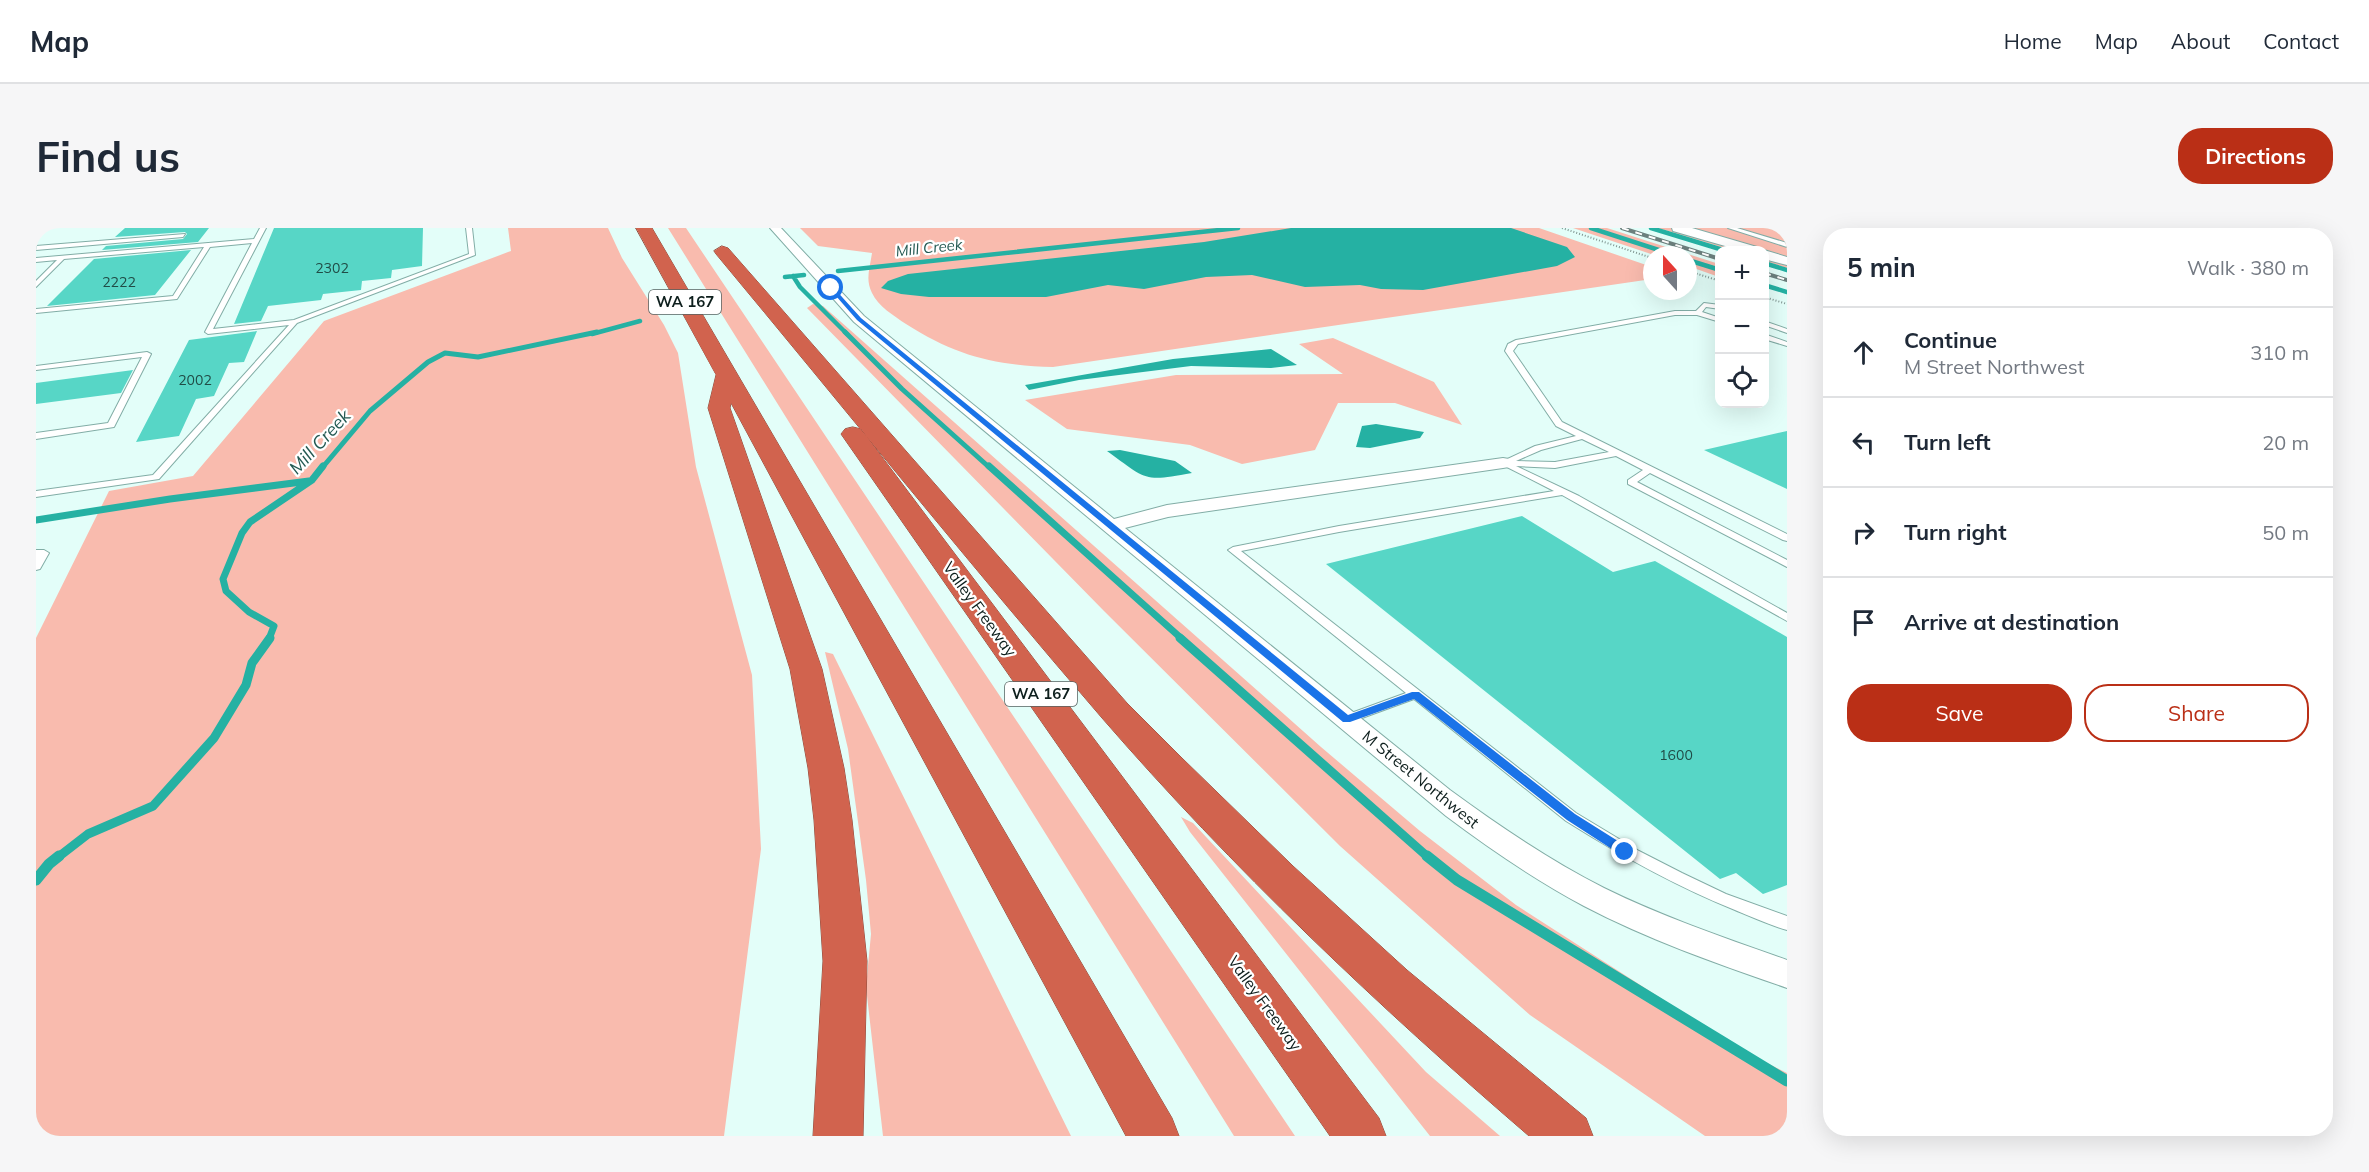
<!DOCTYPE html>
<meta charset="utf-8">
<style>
:root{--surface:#fff;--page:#f6f6f7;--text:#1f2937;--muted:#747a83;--line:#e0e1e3;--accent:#ba2f16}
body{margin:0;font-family:Mulish,sans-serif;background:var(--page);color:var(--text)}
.controls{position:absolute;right:18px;top:18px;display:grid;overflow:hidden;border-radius:12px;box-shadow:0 6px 24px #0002}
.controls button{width:54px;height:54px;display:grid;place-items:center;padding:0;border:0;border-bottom:2px solid var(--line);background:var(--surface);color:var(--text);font:30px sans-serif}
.compass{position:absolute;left:1607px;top:18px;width:54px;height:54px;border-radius:50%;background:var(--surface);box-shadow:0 6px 24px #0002;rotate:339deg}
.stop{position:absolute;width:18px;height:18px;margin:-14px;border:4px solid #1a73e8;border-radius:50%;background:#fff}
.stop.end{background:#1a73e8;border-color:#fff;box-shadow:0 2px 6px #0008}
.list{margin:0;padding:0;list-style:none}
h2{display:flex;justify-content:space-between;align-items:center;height:78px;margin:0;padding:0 24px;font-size:26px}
h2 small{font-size:20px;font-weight:400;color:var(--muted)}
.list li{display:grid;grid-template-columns:39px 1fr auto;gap:18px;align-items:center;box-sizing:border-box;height:90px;padding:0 24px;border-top:2px solid var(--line)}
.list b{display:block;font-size:22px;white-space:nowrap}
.list p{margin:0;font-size:20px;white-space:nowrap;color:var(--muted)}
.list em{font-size:20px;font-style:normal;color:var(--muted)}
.actions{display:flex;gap:12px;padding:18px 24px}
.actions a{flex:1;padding:14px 0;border:2px solid var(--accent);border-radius:24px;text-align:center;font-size:21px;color:var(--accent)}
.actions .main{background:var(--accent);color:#fff}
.icon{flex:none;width:33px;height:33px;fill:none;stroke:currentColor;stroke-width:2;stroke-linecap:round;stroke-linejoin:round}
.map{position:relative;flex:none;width:1751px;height:908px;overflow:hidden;border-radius:24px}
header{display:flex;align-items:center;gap:36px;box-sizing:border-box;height:84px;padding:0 30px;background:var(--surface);border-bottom:2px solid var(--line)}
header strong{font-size:28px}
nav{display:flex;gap:33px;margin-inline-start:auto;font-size:21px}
.intro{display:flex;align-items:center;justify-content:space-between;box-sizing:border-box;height:144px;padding:0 36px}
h1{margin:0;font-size:42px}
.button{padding:15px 27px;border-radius:24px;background:var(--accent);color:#fff;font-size:21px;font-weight:700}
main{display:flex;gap:36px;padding:0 36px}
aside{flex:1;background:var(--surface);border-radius:24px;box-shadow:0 6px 24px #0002}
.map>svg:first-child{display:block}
</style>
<header>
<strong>Map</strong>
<nav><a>Home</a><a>Map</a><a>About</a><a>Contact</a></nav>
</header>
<div class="intro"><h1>Find us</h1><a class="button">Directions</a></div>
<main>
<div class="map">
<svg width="1751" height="908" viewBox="0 0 1751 908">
<rect width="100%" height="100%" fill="#e3fef9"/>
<path fill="#f9bbae" d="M472,0H572L586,30L628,97L642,125L660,239L716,447L725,621L688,908H0V410L73,263L157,248L288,93L475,23Z
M632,0H650L1259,908H1198Z
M764,0H1503L1616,39V51L1017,139C958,137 920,128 870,96C858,88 842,78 836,65C829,51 834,40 836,25L782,18Z
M1537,0H1571L1683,36V49L1652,38V27H1618Z
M1622,0H1751V40L1729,33L1728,22H1695Z
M777,76L787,78L1285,519L1384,603L1480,677L1707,823L1751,845V908H1669L1494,787L1304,618L1068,383L771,80Z
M1297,110L1398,154L1426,197L1359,175H1302L1279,222L1206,236L1154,217L1031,201L989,172L1140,147L1307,146L1263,116Z
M789,424L797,426L1035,908H847L830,759L835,706L830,652L812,521Z
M1145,589L1157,595L1390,844L1464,908H1394L1154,604Z"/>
<path fill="#25b1a3" d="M1255,0H1475L1531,19L1539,29L1521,38L1387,62L1345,61L1324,57L1269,59L1216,47L1170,49L1108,61L1072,57L1010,69H893L865,66L845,60L852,53L872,46L1168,14Z
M1235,121L1261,137L1235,140L1155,138L1043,152L993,162L989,157L1137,131Z
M1340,196L1388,204L1384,210L1334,220L1320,219L1326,198Z
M1084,222L1139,233L1156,245C1107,254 1111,252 1071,223Z"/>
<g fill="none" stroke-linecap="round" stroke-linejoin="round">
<path stroke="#25b1a3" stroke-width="4.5" d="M1555,0L1638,27
M1615,0L1687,22
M1652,32L1684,42
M1728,35L1751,42
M802,43L1202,0
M757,48L764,59L811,106
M749,49L768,47
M1728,57L1751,64
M556,106L604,93"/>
<path stroke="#25b1a3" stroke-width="5" d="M809,104L866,161L954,240
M286,240L334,183L392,134L409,125L442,129L561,104"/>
<path stroke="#25b1a3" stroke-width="7" d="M953,238L1146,411
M0,292L134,271L273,253
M233,411L238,398L213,384L190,363L187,351L206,305L214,294L276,252L287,238"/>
<path stroke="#25b1a3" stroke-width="9" d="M1144,410L1393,630
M21,630L52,606L117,578L178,510L210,457L216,435L234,410"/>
<path stroke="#25b1a3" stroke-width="11" d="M1391,628L1421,652L1751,853
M0,652L13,636L23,628"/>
</g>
<path fill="#57d6c6" d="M89,0H173L162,14L66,22L70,18L147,11L151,6L149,4L79,9Z
M238,0H387L386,38L356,42L355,50L326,53L325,62L287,66L285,72L232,78L225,93L198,96Z
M155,22L119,67L11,78L58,31Z
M221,103L208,134L193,135L178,168L160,171L143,208L100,214L153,112Z
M97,142L85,165L0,176V155Z
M1751,203V261L1668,222Z
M1486,288L1577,344L1619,333L1751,409V657L1727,666L1700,645L1684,651L1290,336Z"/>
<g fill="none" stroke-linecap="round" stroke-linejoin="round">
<defs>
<path id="service" d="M224,0H230L177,101L258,92L433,26L430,0H436L439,27L261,95L123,251L0,269V263L117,247L253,97L172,106L169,104L216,15L174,19L141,71L0,85V81L137,68L168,19L28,31L0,59V53L21,32L0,34V30L218,11Z
M1692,0H1701L1751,15V19Z
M149,6L147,9L0,22V18Z
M1668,75L1684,77V81L1670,79L1666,84L1684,90V94L1661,87H1639L1482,116L1477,123L1526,194L1751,306V313L1747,312L1614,245L1601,254L1751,332V339L1592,256V252L1607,242L1580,228L1519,240L1480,238L1543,268L1751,385V393L1526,267L1303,304L1205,323L1540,585L1603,623L1646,645L1690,666L1751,688V702C1733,697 1716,689 1699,682C1639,658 1584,627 1530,593L1378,471L1315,494H1307L1305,491L1307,488L1370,465L1192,322L1197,319L1303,298L1518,263L1463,235L1499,218L1540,208L1520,198L1469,123L1472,116L1480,112L1639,83H1660ZM1546,211L1573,224L1519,234L1480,233L1505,222Z
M1728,93L1751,101V105L1728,97Z
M1728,106L1751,114V118L1728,111Z
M111,124L115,126L78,199L0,211V205L72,195L106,129L0,142V138Z
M0,322H8L13,325L4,341L0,342Z"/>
<path id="minor" d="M734,0H745L828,88L1078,291L1131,277L1467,230L1473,231L1476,235L1473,239L1467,240L1132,289L1089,300L1414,562C1463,598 1513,632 1568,660C1627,689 1689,710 1751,732V760C1682,736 1613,712 1548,678C1499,652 1454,621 1410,588L818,94Z"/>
<path id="tertiary" d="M1636,0H1656L1721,19L1723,22H1703L1637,3Z
M1725,22H1728L1751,29V37L1728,31V22Z"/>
<path id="motorway" d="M600,0H616L1136,890L1143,908H1090L695,175L694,180L786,441L808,540L816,592L831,733L827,908H777L787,733L778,592L772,540L754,441L672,180L680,147Z
M686,18L692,20L1091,475L1146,530L1257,638L1371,742L1550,890L1557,908H1493C1343,779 1196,640 1066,490C935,338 809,181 680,26L678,23Z
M817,199L825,201L1343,890L1350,908H1294L805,206L809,201Z"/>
</defs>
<use href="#service" stroke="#82ada6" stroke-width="2"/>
<use href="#minor" stroke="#82ada6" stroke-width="2"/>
<use href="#tertiary" stroke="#82ada6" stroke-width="2"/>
<use href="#motorway" stroke="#8c4b3c" stroke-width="1"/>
<path stroke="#809692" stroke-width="2" stroke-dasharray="1 2" stroke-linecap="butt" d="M1526,0L1616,30
M1652,43L1684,53
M1728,69L1751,76"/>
<use href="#service" fill="#fff" fill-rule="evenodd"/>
<use href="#minor" fill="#fff" fill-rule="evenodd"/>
<use href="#tertiary" fill="#fff" fill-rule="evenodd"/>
<use href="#motorway" fill="#d1634e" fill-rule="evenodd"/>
<defs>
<path id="rail" d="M1586,0L1684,31
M1728,45L1751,52"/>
</defs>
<use href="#rail" stroke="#6c817e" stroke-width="4"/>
<use href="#rail" stroke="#fff" stroke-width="2" stroke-dasharray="7" stroke-linecap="butt"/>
</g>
<path fill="#1a73e8" d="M797,59L825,90L1312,487L1376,464H1383L1539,586L1593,620V627H1585L1531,592L1378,471L1314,494H1307L821,92L793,60Z"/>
<g text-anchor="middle" stroke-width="4.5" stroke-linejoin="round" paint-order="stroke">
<g font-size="14" fill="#204c46">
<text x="296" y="45">2302</text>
<text x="83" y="59">2222</text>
<text x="159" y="157">2002</text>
<text x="1640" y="532">1600</text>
</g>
<g font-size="15" font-style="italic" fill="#235952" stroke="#fff">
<text transform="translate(893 20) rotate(-6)" y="5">Mill Creek</text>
</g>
<g fill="#fff" stroke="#566260" stroke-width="1.5">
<rect x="613" y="62" width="72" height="24" rx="4.5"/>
<rect x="969" y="454" width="72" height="24" rx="4.5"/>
</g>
<g font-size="15" font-weight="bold" fill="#0d1e1c">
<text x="649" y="79">WA 167</text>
<text x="1005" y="471">WA 167</text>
</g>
<g font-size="16" fill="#0d1e1c" stroke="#fff">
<text transform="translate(944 381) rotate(54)" y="6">Valley Freeway</text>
<text transform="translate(1385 551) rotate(39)" y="6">M Street Northwest</text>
<text transform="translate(1229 775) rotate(54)" y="6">Valley Freeway</text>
</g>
<g font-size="18" font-style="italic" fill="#235952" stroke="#fff">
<text transform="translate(284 214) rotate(-47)" y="6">Mill Creek</text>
</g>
</g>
</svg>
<div class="controls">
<button>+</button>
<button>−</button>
<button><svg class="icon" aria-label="locate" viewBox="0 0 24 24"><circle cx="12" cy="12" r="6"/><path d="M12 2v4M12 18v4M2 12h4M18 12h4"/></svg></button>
</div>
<svg class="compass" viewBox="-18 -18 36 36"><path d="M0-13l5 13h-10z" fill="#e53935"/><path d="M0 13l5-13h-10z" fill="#747a83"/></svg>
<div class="stop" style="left:795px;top:60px"></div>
<div class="stop end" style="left:1589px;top:624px"></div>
</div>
<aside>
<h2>5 min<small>Walk · 380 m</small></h2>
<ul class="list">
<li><svg class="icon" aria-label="ahead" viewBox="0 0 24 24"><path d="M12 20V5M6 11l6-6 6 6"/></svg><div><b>Continue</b><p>M Street Northwest</p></div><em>310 m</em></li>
<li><svg class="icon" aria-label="left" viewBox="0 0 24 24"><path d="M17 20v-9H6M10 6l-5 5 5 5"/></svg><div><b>Turn left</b></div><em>20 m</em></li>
<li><svg class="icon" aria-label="right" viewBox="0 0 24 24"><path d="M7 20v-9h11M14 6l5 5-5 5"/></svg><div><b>Turn right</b></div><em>50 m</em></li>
<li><svg class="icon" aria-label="arrive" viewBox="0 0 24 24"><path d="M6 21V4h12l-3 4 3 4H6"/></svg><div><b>Arrive at destination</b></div></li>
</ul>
<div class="actions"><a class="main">Save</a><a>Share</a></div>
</aside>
</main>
